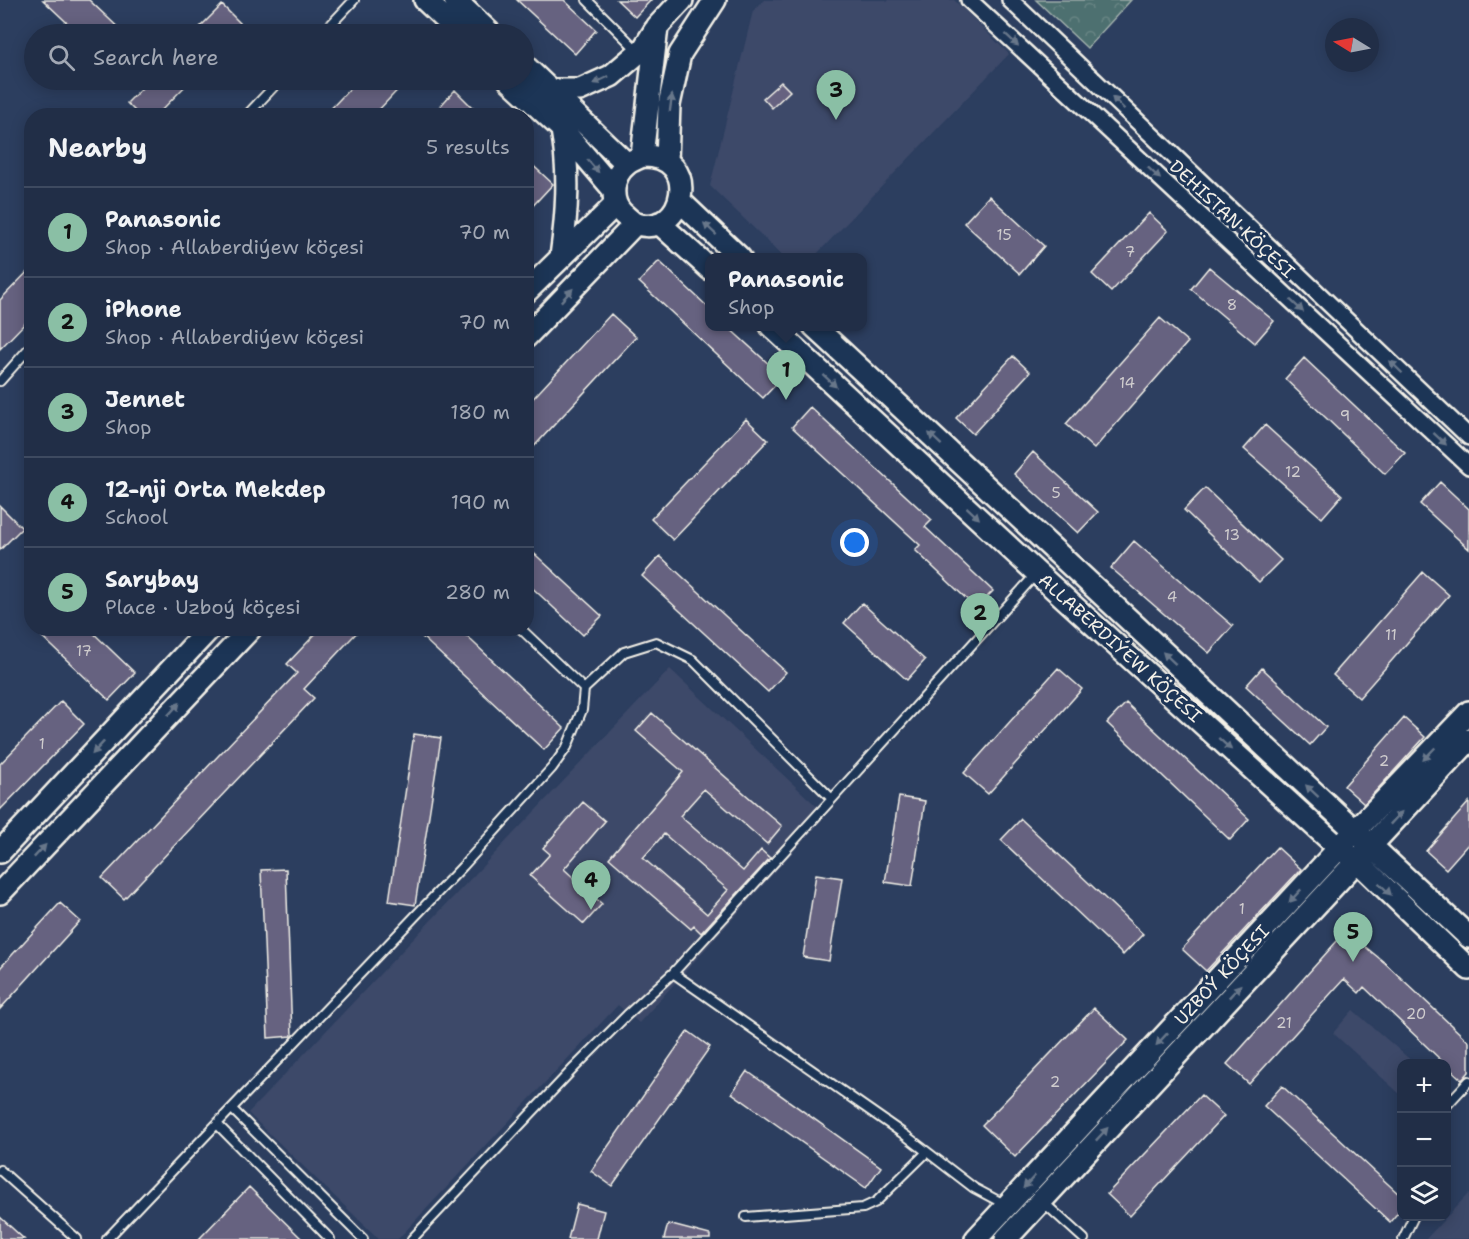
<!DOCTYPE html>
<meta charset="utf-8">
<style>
:root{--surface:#212e47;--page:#2d3a52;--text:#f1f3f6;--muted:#a2a8b4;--line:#3e4a60;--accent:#8abfa5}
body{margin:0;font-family:"Shantell Sans",sans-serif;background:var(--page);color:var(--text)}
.controls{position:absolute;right:18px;bottom:18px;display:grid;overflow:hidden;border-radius:12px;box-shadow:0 3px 15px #0003}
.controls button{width:54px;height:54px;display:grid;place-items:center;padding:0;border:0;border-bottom:2px solid var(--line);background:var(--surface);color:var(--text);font:30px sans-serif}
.compass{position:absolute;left:1325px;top:18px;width:54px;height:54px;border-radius:50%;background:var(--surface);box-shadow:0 3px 15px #0003;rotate:280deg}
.you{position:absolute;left:855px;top:543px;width:21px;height:21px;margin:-15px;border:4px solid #fff;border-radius:50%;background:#1a73e8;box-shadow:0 0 0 9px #1a73e833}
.badge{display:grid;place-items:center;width:39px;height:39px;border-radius:50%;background:var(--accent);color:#111;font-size:20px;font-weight:700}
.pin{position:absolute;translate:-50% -50px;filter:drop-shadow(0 2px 3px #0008)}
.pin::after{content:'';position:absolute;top:32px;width:21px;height:18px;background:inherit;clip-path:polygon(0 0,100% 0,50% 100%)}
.popup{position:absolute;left:705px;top:253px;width:162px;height:78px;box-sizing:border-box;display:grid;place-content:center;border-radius:12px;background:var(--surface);filter:drop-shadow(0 2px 4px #0005);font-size:20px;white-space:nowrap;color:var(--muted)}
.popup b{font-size:22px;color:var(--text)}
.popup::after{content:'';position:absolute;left:50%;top:100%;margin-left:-12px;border:12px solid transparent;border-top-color:var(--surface)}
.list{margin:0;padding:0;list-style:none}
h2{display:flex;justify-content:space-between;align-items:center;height:78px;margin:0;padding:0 24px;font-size:26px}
h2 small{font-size:20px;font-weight:400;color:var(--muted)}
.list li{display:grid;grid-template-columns:39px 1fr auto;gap:18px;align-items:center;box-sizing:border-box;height:90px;padding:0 24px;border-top:2px solid var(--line)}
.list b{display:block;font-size:22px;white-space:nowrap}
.list p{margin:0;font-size:20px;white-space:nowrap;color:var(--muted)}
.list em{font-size:20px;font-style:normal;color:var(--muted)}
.icon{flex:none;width:33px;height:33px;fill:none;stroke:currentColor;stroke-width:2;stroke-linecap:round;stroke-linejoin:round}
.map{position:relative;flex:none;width:1469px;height:1239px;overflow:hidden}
.search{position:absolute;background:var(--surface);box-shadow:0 3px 15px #0003;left:24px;top:24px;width:510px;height:66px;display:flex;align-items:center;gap:15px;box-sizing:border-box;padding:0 21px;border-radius:33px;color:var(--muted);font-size:22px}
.panel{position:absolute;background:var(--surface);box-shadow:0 3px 15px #0003;left:24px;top:108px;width:510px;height:528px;border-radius:24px}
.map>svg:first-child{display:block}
</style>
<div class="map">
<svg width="1469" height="1239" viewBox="0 0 1469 1239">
<defs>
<pattern id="park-crowns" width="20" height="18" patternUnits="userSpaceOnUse" patternTransform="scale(1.5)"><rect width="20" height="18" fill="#4e7070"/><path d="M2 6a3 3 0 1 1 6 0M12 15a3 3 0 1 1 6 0" fill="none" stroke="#688584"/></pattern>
</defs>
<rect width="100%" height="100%" fill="#2c3e5f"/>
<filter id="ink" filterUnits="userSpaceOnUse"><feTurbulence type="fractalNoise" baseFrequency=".0167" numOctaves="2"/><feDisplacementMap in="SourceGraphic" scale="12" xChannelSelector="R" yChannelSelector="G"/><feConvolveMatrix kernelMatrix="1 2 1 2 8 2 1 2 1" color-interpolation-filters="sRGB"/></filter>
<g filter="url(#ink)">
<path fill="#3d4969" d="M764,0H885L887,2L889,0H954L1009,54L814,257H784L710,186L753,11Z
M670,669L826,815L639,1023L618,1005L398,1239H379L248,1113Z
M1353,1010L1414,1063L1402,1064L1401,1095L1333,1033Z
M1469,1193V1239H1426Z"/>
<path fill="url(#park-crowns)" stroke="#a1b0ac" stroke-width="1.5" d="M1036,0H1131L1087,48Z"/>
<path fill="#666280" stroke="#f4f1e8" stroke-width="1.5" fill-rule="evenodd" d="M43,0H89L125,34H79Z
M517,0H564L596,30L575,54Z
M617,0H651L635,17Z
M222,5L243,26L235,34H193Z
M150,80H191L156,116H140L127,103Z
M358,80H407L373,116H324Z
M781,82L790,91L772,108L763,98Z
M455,90L481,116H431Z
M526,159L553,184L526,213Z
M989,196L1044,246L1020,274L964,223Z
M1149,213L1168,231L1111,292L1092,274Z
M659,261L710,309V327H728L783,377L763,398L639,282Z
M32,267V316L0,349V300Z
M1209,267L1274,321L1255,343L1191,289Z
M611,314L636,337L526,455V406Z
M1160,318L1188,342L1094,449L1066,424Z
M1013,356L1030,372L973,434L956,418Z
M1304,358L1405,453L1385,474L1285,379Z
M810,407L932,520L925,527L993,591L976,608L915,550L920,545L792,427Z
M746,419L768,440L673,540L651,519Z
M1265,425L1342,495L1322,518L1244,449Z
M1033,452L1098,512L1078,533L1014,474Z
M1440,482L1469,509V549L1420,504Z
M1205,488L1281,560L1259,582L1184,510Z
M0,506L22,528L0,550Z
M1134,541L1233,626L1209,653L1111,568Z
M526,546L602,616L583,635L526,582Z
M660,556L786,672L768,692L642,576Z
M1423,572L1449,595L1359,698L1333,675Z
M862,603L925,660L907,680L844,623Z
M33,628H88L135,673L109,700Z
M321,628H361L304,689L314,698L124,899L102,878L297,673L287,664Z
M428,628H458L564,728L544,750L421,636Z
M1058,668L1082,689L988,794L964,773Z
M1262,668L1326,727L1310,745L1246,686Z
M61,701L84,724L0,810V764Z
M1126,703L1249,819L1230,840L1107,723Z
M652,713L782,826L767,844L704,789L680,816L743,871L761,850L770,858L701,933L694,926L691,929L609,858L683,772L636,731ZM664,834L728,890L707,914L643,858Z
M1404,718L1425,737L1364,804L1344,786Z
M414,734L441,738L415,905L389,901Z
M899,797L925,801L912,886L885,882Z
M583,802L605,821L564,869L602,904L584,924L530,876L550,854L543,848Z
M1469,802V843L1446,869L1426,851Z
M1021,819L1143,934L1123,955L1001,840Z
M1277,847L1301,869L1206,971L1182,949Z
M286,869L292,1036L268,1038L261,870Z
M816,874L842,878L829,961L803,957Z
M60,903L80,921L0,1009V968Z
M1346,931L1385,963L1469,1042V1072L1462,1080L1364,987L1359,993L1344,979L1249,1084L1227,1064Z
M1094,1008L1128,1040L1015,1157L982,1125Z
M688,1031L710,1047L612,1186L591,1171Z
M747,1071L881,1167L866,1188L732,1093Z
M1282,1086L1401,1196V1209L1390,1222L1264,1106Z
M1201,1095L1224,1116L1130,1216L1107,1194Z
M249,1187L302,1239H199Z
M577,1204L604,1211L597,1239H568Z
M0,1217L24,1239H0Z
M668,1224L710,1235V1239H664Z"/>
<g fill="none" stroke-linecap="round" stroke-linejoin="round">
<defs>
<path id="lane" d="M587,0L638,51
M322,34L354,0
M246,116L280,80
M0,381L32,345
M520,628L584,689L624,652L656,642L693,660L832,799L1036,574
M673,973L905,1135L974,1188L1006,1205
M1446,1106L1469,1081
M232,1109L363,1239
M217,1124L330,1239
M0,1170L77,1239
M1042,1201L1084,1239
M746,1217L863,1208L876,1202L927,1152
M107,1239L463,866L552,768L567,747L582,710L584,689
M412,1239L574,1068L627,1015L673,973L832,799
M1403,1239L1414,1216"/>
<path id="street" d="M969,0L1469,466
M1010,0L1469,437"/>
<path id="secondary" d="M425,0L461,34
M455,0L491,34
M524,65L627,164
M509,80L562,129L613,189
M550,90H580L611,76L644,48L655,30
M642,156C703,154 685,238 637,224C632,223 627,217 623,214C609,201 612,176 626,165C630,161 637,159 642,156Z
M642,156L657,27L682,0
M667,162L669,105L680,54L715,0
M680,201L740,258
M659,223L710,269
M561,257C567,214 570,172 562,130
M526,292L616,204
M771,326L1037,573L1339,848L1356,860L1469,969
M814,326L1469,937
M526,337L635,224
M0,852L210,628
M0,893L251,628
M976,1239L1355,831L1469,712
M1006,1239L1469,740"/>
</defs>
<use href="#lane" stroke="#f4f1e8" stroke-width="12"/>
<use href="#street" stroke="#f4f1e8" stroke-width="20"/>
<use href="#secondary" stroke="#f4f1e8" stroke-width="26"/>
<use href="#lane" stroke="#1d3557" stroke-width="8"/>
<use href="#street" stroke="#1d3557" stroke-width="15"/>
<use href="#secondary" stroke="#1d3557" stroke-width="21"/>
</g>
<defs><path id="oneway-solid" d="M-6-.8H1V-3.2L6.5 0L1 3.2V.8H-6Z" transform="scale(1.5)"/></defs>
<g fill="#68778a">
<use href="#oneway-solid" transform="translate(1012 40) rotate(43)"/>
<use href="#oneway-solid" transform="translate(601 80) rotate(155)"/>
<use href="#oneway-solid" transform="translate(671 103) rotate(-82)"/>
<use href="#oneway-solid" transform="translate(1118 103) rotate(-136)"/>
<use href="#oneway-solid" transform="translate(593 166) rotate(49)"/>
<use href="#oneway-solid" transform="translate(1154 173) rotate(43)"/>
<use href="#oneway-solid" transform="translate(710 229) rotate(-137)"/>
<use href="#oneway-solid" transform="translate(567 295) rotate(-47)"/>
<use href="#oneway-solid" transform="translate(1297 306) rotate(43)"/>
<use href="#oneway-solid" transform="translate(1396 367) rotate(-136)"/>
<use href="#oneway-solid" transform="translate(830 381) rotate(43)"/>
<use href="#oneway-solid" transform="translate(935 439) rotate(-137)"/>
<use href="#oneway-solid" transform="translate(1440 439) rotate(43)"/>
<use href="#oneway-solid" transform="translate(973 513) rotate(43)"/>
<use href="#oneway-solid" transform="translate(1169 658) rotate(-137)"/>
<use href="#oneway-solid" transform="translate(174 709) rotate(-47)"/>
<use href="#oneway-solid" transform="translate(1225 744) rotate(42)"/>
<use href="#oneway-solid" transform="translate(98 748) rotate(133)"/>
<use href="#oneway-solid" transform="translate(1429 754) rotate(134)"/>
<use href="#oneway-solid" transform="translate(1312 791) rotate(-137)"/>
<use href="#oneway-solid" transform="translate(1396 818) rotate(-47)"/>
<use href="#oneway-solid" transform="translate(40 851) rotate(-47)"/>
<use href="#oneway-solid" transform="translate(1385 889) rotate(44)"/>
<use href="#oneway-solid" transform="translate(1295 896) rotate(133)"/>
<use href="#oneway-solid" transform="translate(1235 991) rotate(-47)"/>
<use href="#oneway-solid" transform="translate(1162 1039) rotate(133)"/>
<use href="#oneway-solid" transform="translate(1102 1134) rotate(-47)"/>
<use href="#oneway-solid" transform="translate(1029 1182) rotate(133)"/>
</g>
</g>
<g text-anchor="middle" stroke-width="6" stroke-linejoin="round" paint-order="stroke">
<g font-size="15" fill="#d0cdce">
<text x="1004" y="240">15</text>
<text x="1130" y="257">7</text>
<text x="1232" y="310">8</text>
<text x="1127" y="388">14</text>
<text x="1345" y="421">9</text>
<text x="1293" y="477">12</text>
<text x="1056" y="498">5</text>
<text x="1232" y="540">13</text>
<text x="1172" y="602">4</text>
<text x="1391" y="640">11</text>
<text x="84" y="656">17</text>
<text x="42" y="749">1</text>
<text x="1384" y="766">2</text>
<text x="1242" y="914">1</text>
<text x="1416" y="1019">20</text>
<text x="1284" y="1028">21</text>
<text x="1055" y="1087">2</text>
</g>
<g font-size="18" fill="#f4f1e8" stroke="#1d3557">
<text transform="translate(1232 219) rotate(43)" y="6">DEHISTAN KÖÇESI</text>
<text transform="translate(1120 648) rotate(42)" y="6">ALLABERDIÝEW KÖÇESI</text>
<text transform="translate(1222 975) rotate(-47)" y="6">UZBOÝ KÖÇESI</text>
</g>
</g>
</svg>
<div class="controls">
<button>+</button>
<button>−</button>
<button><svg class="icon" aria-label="layers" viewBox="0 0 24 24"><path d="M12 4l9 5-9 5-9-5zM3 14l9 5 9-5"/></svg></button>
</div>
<svg class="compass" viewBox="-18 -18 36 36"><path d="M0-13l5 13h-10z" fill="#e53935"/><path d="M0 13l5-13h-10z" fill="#a2a8b4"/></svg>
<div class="you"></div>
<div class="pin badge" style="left:786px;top:400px">1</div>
<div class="popup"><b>Panasonic</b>Shop</div>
<div class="pin badge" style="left:980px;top:643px">2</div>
<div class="pin badge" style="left:836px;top:120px">3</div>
<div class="pin badge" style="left:591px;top:910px">4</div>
<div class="pin badge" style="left:1353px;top:962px">5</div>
<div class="search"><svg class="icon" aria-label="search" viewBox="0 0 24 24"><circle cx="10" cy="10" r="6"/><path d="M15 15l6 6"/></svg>Search here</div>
<section class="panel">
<h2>Nearby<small>5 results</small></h2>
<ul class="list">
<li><span class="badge">1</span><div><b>Panasonic</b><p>Shop · Allaberdiýew köçesi</p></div><em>70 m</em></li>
<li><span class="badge">2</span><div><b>iPhone</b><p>Shop · Allaberdiýew köçesi</p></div><em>70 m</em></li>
<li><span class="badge">3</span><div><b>Jennet</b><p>Shop</p></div><em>180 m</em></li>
<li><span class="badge">4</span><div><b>12-nji Orta Mekdep</b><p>School</p></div><em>190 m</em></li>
<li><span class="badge">5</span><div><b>Sarybay</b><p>Place · Uzboý köçesi</p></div><em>280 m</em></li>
</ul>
</section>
</div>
